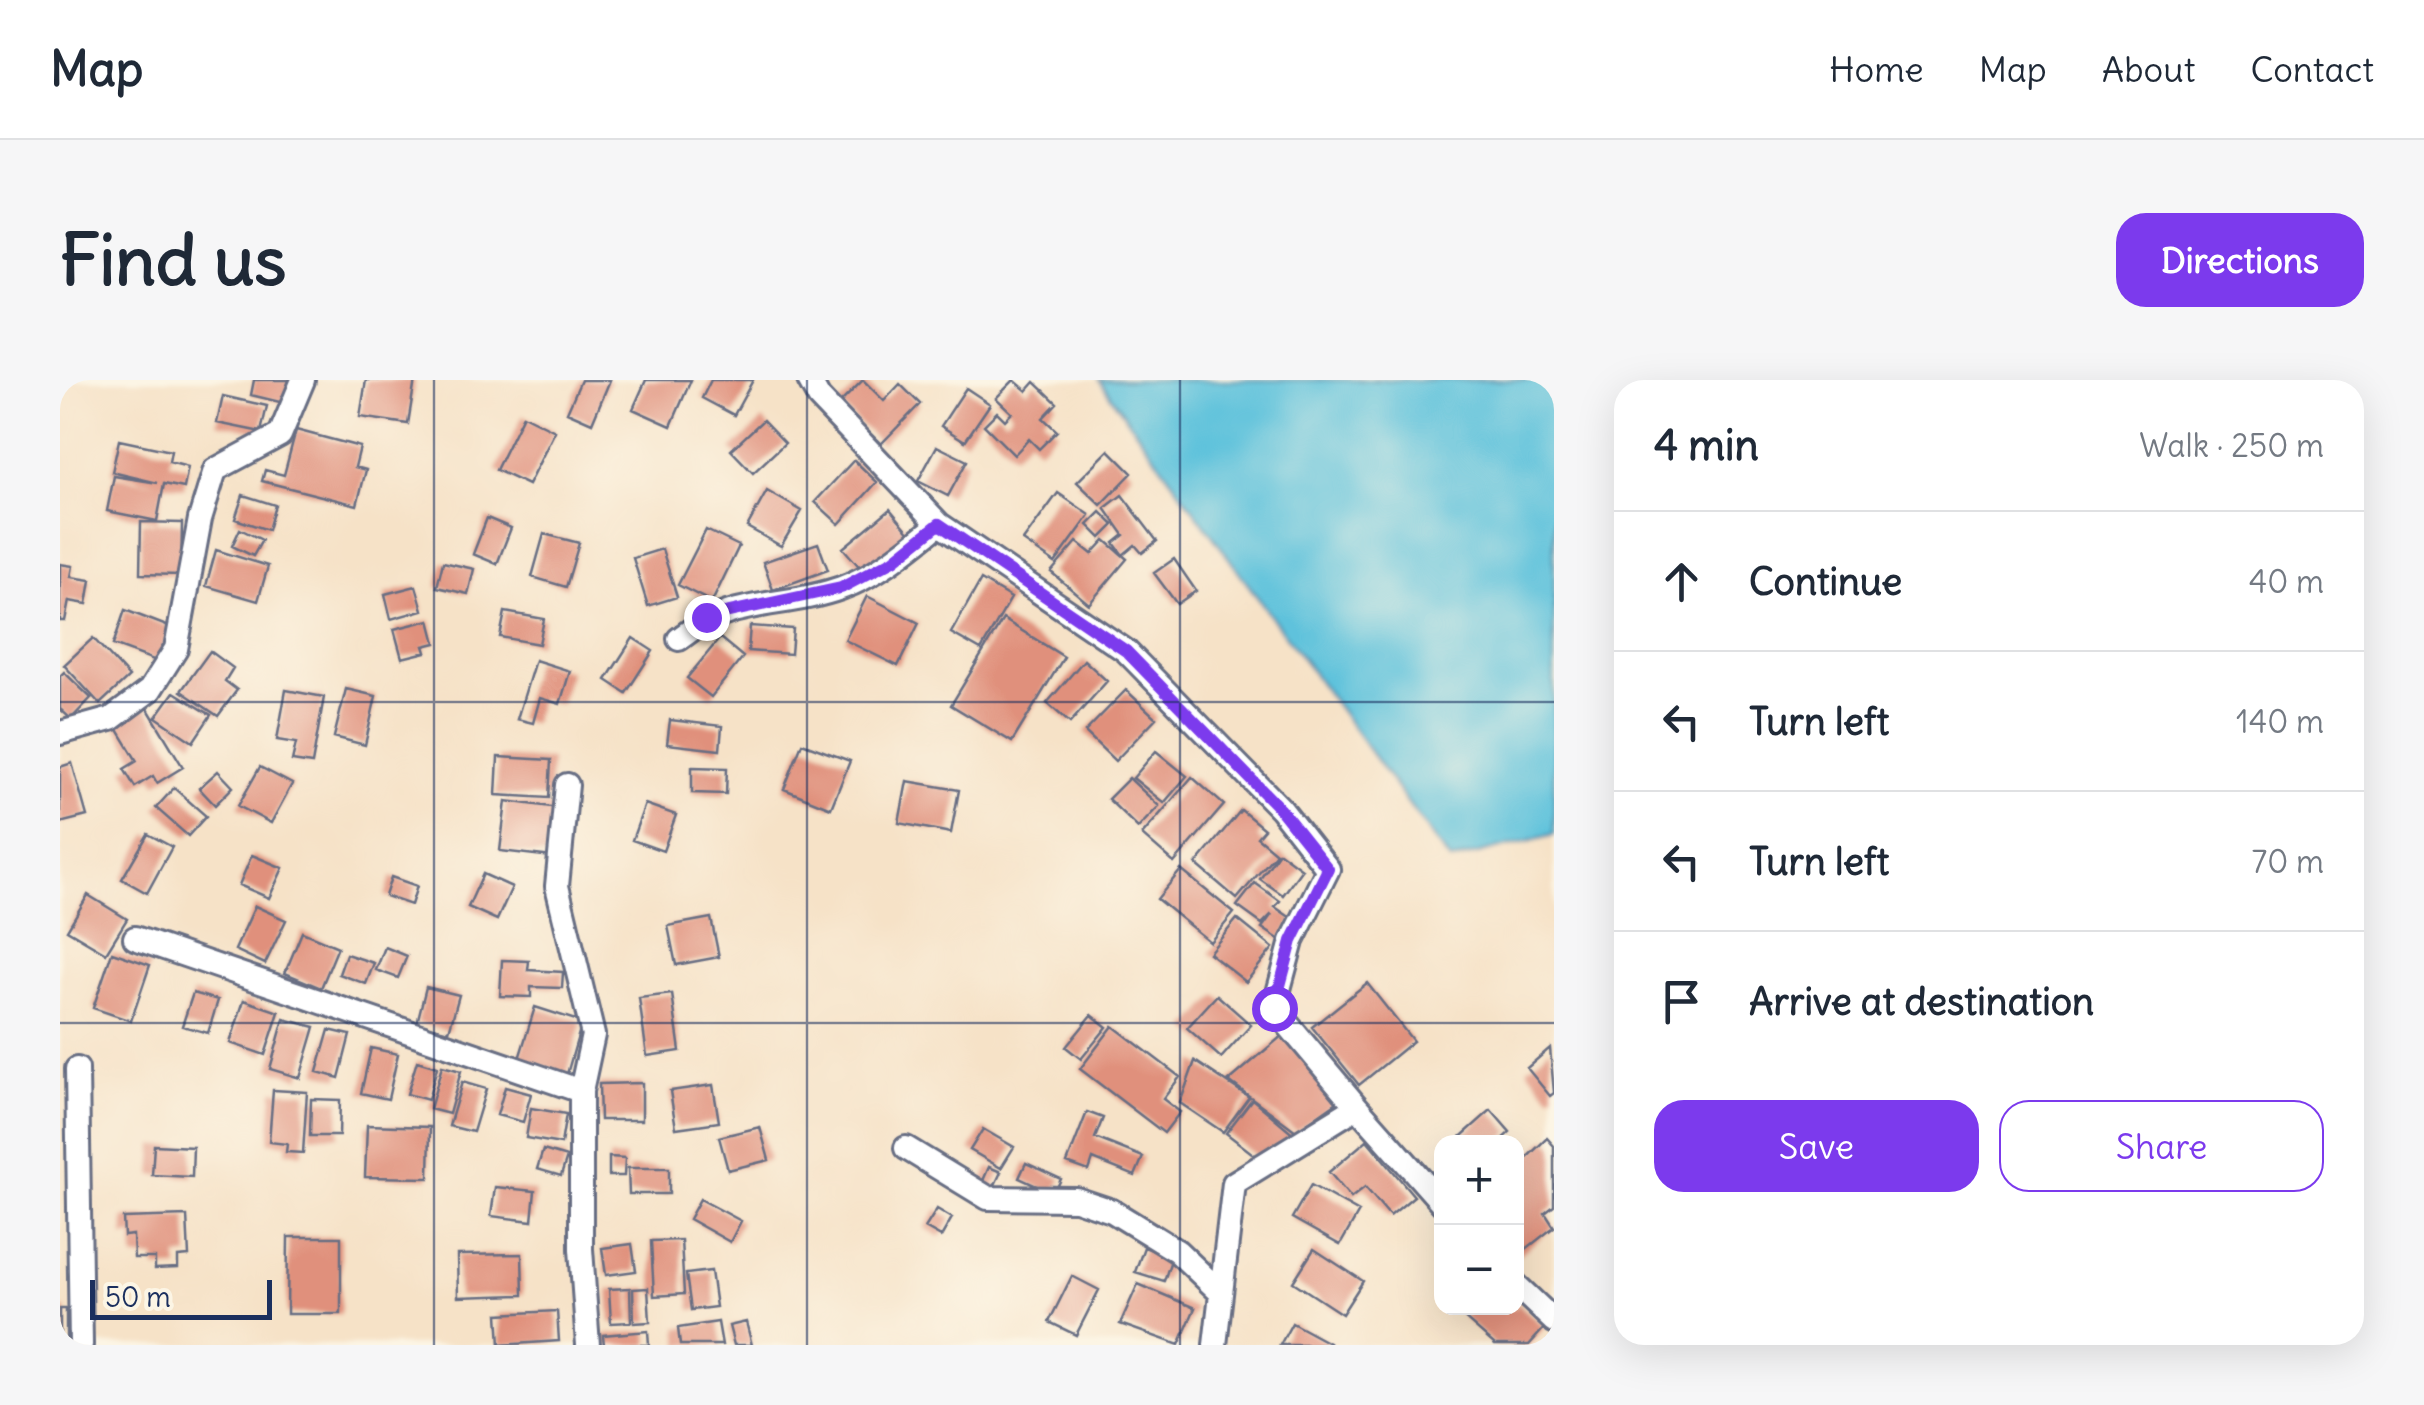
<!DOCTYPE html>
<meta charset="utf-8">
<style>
:root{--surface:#fff;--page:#f6f6f7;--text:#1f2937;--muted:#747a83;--line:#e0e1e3;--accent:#7c3aed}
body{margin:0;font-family:Delius,sans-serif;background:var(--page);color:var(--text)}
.controls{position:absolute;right:30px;bottom:30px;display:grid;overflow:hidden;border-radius:20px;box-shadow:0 10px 40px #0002}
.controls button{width:90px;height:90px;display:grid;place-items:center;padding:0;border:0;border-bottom:2px solid var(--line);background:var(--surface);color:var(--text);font:50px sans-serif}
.scale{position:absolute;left:30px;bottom:25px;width:182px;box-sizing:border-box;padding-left:10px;border:5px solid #1b2f5e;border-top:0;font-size:28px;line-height:35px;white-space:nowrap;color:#1b2f5e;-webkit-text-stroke:8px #fcf5e5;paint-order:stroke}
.stop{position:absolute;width:30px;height:30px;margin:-22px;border:8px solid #7c3aed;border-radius:50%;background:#fff}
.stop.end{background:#7c3aed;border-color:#fff;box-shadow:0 2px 10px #0008}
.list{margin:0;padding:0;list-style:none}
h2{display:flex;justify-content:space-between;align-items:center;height:130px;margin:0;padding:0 40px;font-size:42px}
h2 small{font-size:32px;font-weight:400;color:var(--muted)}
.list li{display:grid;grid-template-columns:65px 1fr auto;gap:30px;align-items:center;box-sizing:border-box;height:140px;padding:0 40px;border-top:2px solid var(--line)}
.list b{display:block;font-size:38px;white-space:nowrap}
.list em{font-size:32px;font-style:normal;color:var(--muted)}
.actions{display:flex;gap:20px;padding:30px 40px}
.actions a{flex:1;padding:22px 0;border:2px solid var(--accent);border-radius:30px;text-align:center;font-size:35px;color:var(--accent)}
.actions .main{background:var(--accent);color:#fff}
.icon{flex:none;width:55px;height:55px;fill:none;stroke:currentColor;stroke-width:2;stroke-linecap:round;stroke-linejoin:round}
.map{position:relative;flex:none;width:1494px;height:965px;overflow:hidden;border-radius:30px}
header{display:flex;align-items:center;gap:60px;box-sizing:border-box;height:140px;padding:0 50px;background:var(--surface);border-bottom:2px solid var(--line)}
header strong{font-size:48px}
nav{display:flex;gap:55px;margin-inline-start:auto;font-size:35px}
.intro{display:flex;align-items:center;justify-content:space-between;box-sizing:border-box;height:240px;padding:0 60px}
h1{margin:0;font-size:70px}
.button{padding:25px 45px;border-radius:30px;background:var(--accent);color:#fff;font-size:35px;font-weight:700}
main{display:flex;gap:60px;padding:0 60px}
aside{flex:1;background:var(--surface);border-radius:30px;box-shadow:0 10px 40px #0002}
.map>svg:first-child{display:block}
</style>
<header>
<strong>Map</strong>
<nav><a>Home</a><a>Map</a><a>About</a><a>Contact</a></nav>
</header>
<div class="intro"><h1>Find us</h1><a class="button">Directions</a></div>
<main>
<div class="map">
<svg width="1494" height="965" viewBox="0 0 1494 965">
<rect width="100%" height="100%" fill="#fcf5e5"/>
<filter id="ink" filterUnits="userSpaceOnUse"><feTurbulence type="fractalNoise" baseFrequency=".01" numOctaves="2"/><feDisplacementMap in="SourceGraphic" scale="20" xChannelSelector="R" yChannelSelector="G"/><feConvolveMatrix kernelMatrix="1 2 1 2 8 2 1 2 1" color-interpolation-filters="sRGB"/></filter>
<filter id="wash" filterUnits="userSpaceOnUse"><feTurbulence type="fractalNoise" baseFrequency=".0048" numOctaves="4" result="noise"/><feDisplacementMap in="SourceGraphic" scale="40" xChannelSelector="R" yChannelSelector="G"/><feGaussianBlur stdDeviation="2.25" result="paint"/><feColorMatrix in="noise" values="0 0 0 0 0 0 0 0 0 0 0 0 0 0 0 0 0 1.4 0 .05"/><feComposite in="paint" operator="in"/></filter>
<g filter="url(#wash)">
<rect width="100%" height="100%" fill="#f6e2c7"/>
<path fill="#5ec2dc" stroke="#3c789d" stroke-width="2.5" d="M1039,0H1494V454L1390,481Z"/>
<g id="blocks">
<path fill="#e0907c" d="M194,0H233L228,24L191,15Z
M306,0H355L348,44L300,37Z
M521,0H550L532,43L507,32Z
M586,0H631L611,46L573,29Z
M651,0H693L674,35L642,18Z
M803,0L824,21L840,4L860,24L821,64L779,24Z
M954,0L967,11L975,2L997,23L983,38L997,51L979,69L969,59L954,75L924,45L937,32L945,40L952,33L936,18Z
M906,8L930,24L905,61L881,46Z
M163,16L207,26L201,52L157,43Z
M463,35L495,51L468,105L436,90Z
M703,40L725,63L693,93L671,70Z
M236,50L300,67L295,87L306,90L297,125L202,101L205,90L224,95Z
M59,60L111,71L109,82L128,87L124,108L104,104L97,141L47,131L54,96L98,103L52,92Z
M877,66L907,81L888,116L858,101Z
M1049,70L1072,93L1041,125L1017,102Z
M794,80L817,102L779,144L755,122Z
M707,111L742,131L721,166L687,147Z
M998,113L1030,135L995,183L963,161Z
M183,115L215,125L208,150L175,139Z
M1062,115L1097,161L1082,173L1075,165L1063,175L1054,163L1064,155L1045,128Z
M830,129L851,154L804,192L783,168Z
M1041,132L1054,145L1041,158L1028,145Z
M427,138L451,148L437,184L413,174Z
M81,142L122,143L121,195L80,194Z
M180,149L202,160L193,176L172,166Z
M646,150L679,166L652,222L618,205Z
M484,154L519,163L506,207L472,197Z
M1045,160L1067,179L1029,224L991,192L1017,162L1032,174Z
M758,163L768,190L713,210L703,182Z
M602,169L617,217L588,226L573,178Z
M156,170L208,186L198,221L146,206Z
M1114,179L1136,211L1117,224L1094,193Z
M383,182L414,189L408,214L377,207Z
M0,184L13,186L11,197L31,200L27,224L9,221L5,241H0Z
M921,200L951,218L921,270L891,253Z
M356,206L363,230L331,239L325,214Z
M807,216L859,243L838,286L785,260Z
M65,230L112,248L99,282L53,265Z
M445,232L484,239L479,264L440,257Z
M943,239L1004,277L952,362L891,325Z
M370,240L376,263L364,266L366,272L342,278L334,249Z
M690,246L733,249L731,274L688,271Z
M33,258L69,297L40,324L4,285Z
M573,258L593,271L566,313L546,300Z
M660,258L683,277L651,317L627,298Z
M150,271L173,288L165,301L177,310L158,336L121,311Z
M475,280L510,291L500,324L480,318L473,343L457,339Z
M1024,280L1047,301L1010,343L987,323Z
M4,292L31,318L11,339L0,329V296Z
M286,309L316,316L305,365L274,357Z
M226,310L264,317L252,384L232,381L236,363L217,360Z
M1066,310L1096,338L1055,381L1025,352Z
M114,312L151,335L133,362L96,337Z
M85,324L123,387L97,403L93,396L75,407L64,389L77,381L54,343Z
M610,340L662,346L660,370L607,364Z
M742,363L790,381L771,428L724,409Z
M1096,371L1127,396L1104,423L1073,398Z
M438,377L491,380L489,418L436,415Z
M12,383L27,436L0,443V387Z
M200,387L232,404L211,443L178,426Z
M632,387L667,388L666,414L632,413Z
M158,391L173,407L155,425L139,408Z
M1132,397L1164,425L1114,483L1082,455Z
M1069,398L1099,426L1078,448L1048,419Z
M847,401L899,410L891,453L839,443Z
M114,408L146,436L128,456L96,428Z
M446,421L499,428L493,477L440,471Z
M585,424L616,435L603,471L572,460Z
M1181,430L1204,449L1197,457L1216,473L1177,519L1136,484Z
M88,454L112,467L87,513L62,499Z
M1219,472L1242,489L1223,515L1200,499Z
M192,475L223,488L209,518L179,505Z
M1121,490L1174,533L1150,562L1097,519Z
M423,494L452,507L437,540L408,527Z
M331,497L357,506L351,525L325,516Z
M1195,503L1220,521L1215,527L1234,540L1220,560L1202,548L1212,534L1202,544L1177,526Z
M28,515L67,539L46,573L7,550Z
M195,526L226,540L205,584L175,570Z
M651,538L659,577L616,585L608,546Z
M1177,539L1213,568L1186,602L1149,573Z
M242,552L278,567L261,608L225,593Z
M325,567L347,576L338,598L316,590Z
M52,572L90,585L71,641L33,628Z
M286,574L314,583L306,604L279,594Z
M442,580L469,581L468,590L503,592L502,608L471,607V617L440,616Z
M1307,603L1353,661L1299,705L1252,647Z
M366,607L399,615L389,651L357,643Z
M133,613L158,620L148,653L122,646Z
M612,614L620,671L587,676L579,618Z
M1157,615L1191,645L1161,678L1127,648Z
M184,620L219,632L205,675L170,663Z
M475,627L522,642L507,694L459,679Z
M1032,635L1047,647L1021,679L1006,667Z
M224,639L255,647L240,698L210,689Z
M1053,646L1120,697L1103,719L1120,732L1104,753L1020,689Z
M269,650L290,655L279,698L257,692Z
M1223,655L1280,720L1236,751L1169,701Z
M311,668L338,674L328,719L301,713Z
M1490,668L1494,713L1490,716L1467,688Z
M357,681L377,687L368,720L347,714Z
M1135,681L1189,717L1163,752L1120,723Z
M382,686L401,691L389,734L370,729Z
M402,702L426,709L413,752L389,746Z
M582,703V740H540L539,704Z
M653,705L659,742L616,748L610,711Z
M445,707L471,714L463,742L437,735Z
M213,710L247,712L243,773L226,772L227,764L209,762Z
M251,719L280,720L279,756H250Z
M1192,719L1235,755L1197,777L1166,753Z
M471,728L506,734L501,764L466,758Z
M1431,730L1450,752L1439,762H1395Z
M1027,732L1043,738L1035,758L1083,777L1075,796L1033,779L1029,791L1007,783Z
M307,745L370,747L369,798L305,797Z
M700,747L709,780L668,790L659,757Z
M923,749L954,767L941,788L910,770Z
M1487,758L1494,766V826L1485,833L1494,847L1456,877V840L1462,835L1456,828V788Z
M1307,760L1354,816L1330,836L1305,807L1291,818L1269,792Z
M94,765L133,767L132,797L92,795Z
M483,770L507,777L501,796L477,789Z
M549,777L565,778L564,796H549Z
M966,783L1001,799L994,814L959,798Z
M929,787L941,792L933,809L922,803Z
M568,788H609V814H569Z
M1251,805L1299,832L1280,865L1232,838Z
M435,807L475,811L472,841L431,836Z
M640,819L681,841L670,862L629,839Z
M877,829L892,838L881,857L865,848Z
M127,836L129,876L118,877V888L95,889V878H74L73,855L64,856L63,838Z
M228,857H281V934H227Z
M621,860L624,914L594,916L591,861Z
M572,864L576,891L546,895L542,868Z
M1084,867L1112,877L1104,901L1075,892Z
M1254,869L1303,901L1282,934L1233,902Z
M462,874L463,915L398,917L397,875Z
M651,891L656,927L631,930L626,894Z
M1012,896L1039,910L1016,955L989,942Z
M1078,904L1135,928L1119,965L1060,944Z
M570,908L571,942L551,943L549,909Z
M588,908L590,942L574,943L573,909Z
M1456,922L1485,947L1469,965H1435L1403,937L1411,928H1456Z
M0,929H6V960H0Z
M497,931L499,961L440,965L438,934Z
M658,942L662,965H620L618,948Z
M686,942L692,965H674L669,946Z
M1232,943L1269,963L1268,965H1220Z
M588,951L589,965H544L543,955Z"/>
</g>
</g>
<g filter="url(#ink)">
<use href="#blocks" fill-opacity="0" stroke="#686e83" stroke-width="2.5"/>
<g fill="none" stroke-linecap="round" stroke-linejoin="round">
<defs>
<path id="street" d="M749,0L759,18L879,144L1066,271L1221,429L1268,489L1232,561L1214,628L1297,727
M619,259C671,217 722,229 781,208C818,195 849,168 879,144
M0,353L51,339L90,310L116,269L140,139L155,90L220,55L243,0
M507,405L497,506L533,655L521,711V869L528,965
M75,558L521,711
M17,689L21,965
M846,768L928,818L1016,819L1052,831L1117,871L1161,913
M1456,905L1494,941
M1155,965L1174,803L1297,727L1382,823"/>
</defs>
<use href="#street" stroke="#686e83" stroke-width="28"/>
<use href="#street" stroke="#fff" stroke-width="22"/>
</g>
</g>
<g fill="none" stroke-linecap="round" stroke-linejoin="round" filter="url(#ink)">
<path stroke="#7c3aed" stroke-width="12" d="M646,237L781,208L834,180L879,144L1066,271L1221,430L1268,489L1232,561L1214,628"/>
</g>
<path fill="none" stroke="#1b2f5e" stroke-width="2.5" stroke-opacity="0.55" d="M374,0V965M747,0V965M1120,0V965M0,322H1494M0,643H1494"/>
</svg>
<div class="controls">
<button>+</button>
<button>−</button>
</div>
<div class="scale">50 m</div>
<div class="stop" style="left:1214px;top:628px"></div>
<div class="stop end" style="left:646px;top:237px"></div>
</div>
<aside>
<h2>4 min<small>Walk · 250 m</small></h2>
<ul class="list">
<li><svg class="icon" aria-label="ahead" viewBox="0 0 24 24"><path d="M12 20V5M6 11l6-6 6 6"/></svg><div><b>Continue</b></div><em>40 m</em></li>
<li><svg class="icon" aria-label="left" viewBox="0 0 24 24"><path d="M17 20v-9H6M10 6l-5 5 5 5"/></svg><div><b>Turn left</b></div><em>140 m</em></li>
<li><svg class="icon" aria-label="left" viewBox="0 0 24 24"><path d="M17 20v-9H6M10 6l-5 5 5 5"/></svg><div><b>Turn left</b></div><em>70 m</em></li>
<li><svg class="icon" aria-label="arrive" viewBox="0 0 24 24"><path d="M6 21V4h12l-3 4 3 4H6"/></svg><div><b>Arrive at destination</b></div></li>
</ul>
<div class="actions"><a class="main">Save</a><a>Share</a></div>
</aside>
</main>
